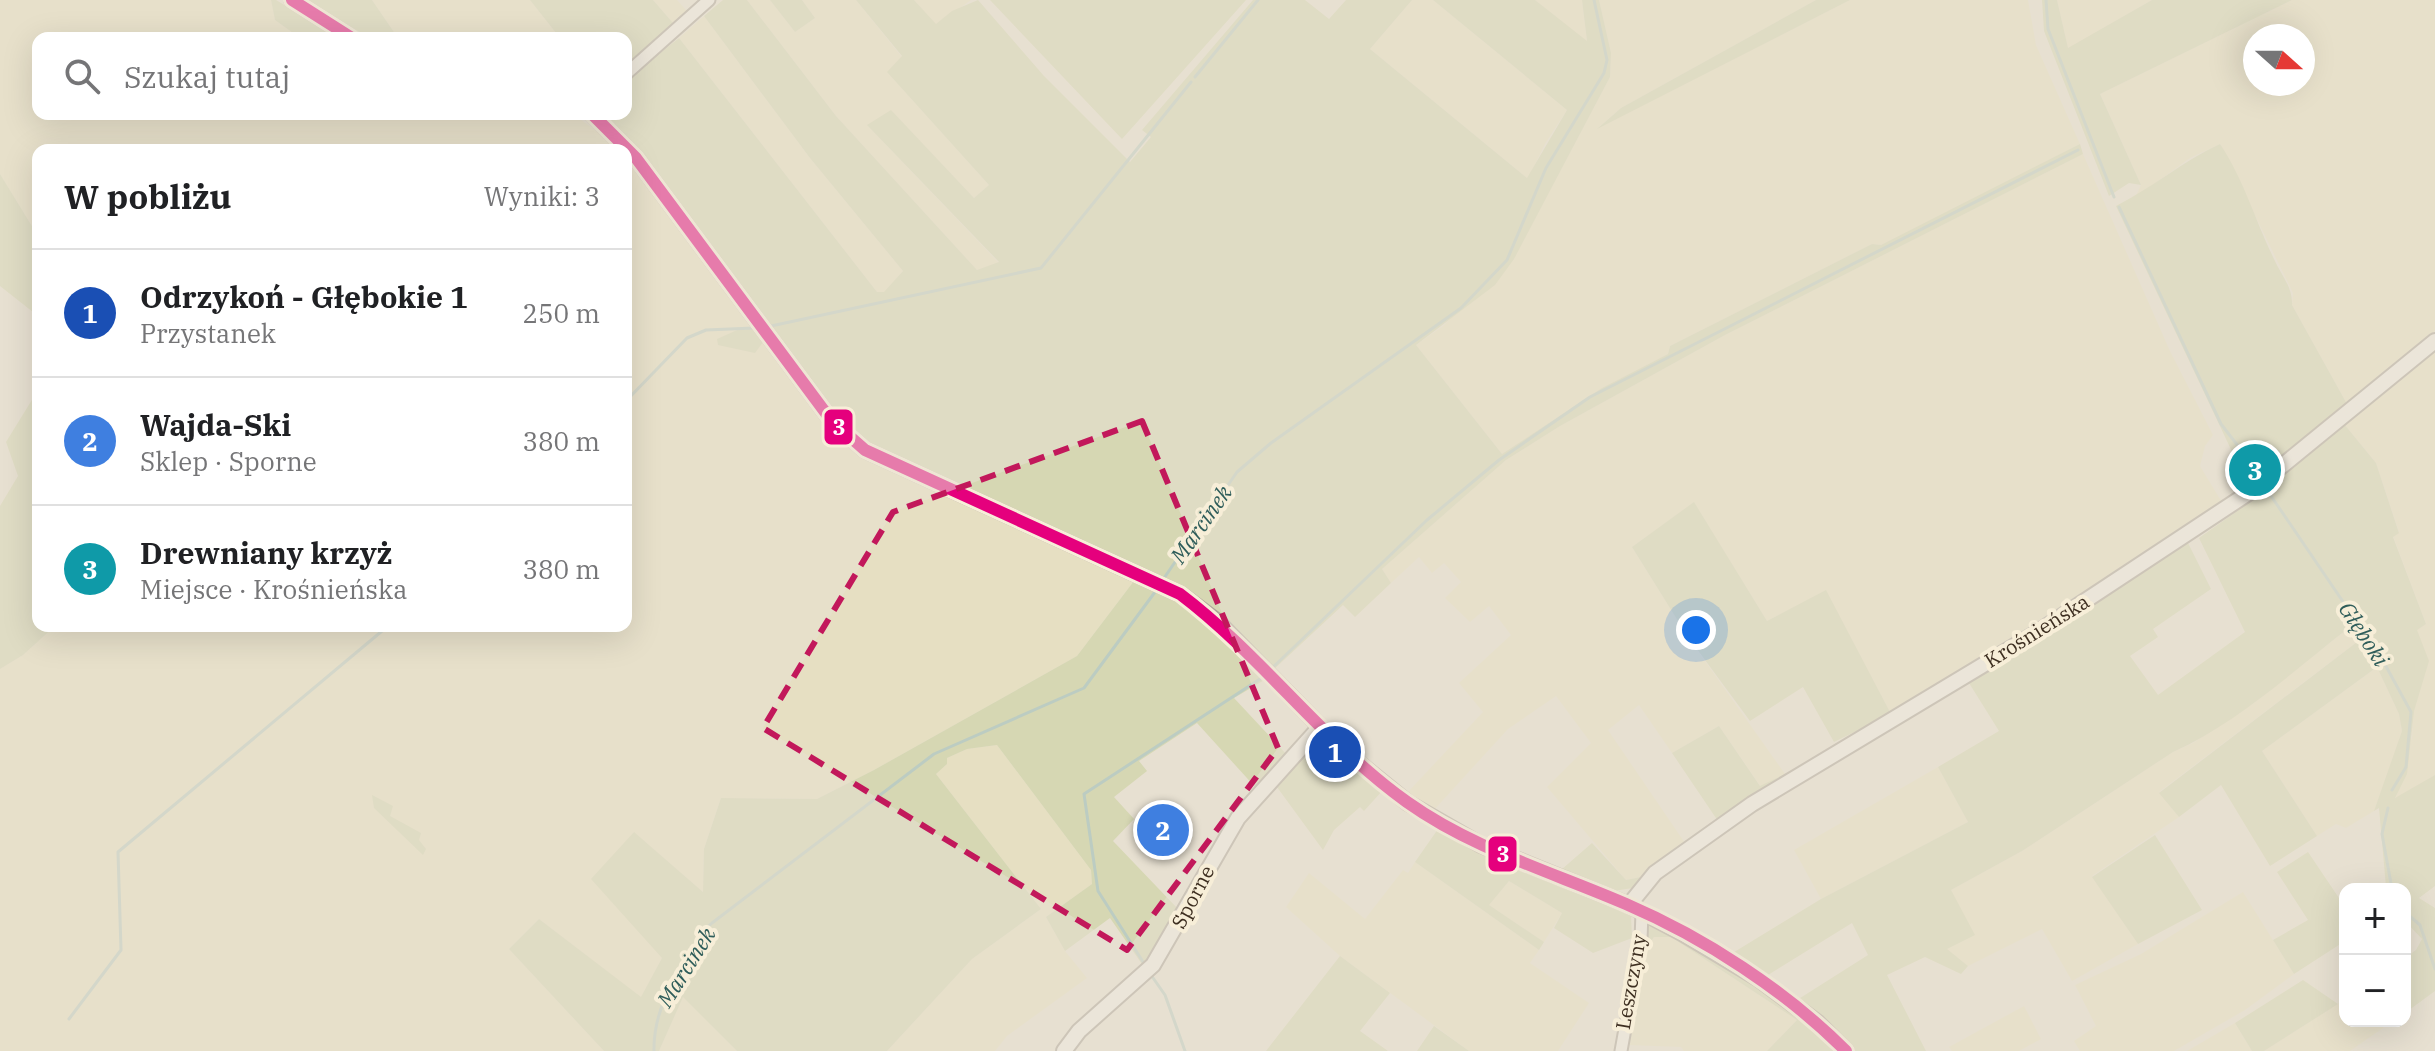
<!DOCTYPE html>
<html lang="pl">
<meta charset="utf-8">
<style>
:root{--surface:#fff;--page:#f6f6f6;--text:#202124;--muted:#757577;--line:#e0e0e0;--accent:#786c5e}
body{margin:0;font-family:"IBM Plex Serif",serif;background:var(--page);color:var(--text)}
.controls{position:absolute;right:24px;bottom:24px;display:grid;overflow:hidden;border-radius:16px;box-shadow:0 8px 32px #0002}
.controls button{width:72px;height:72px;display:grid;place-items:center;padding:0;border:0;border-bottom:2px solid var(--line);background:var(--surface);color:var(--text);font:40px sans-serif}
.compass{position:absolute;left:2243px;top:24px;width:72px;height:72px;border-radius:50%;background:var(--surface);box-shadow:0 8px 32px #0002;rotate:111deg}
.you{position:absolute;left:1696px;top:630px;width:28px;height:28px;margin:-20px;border:6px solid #fff;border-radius:50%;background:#1a73e8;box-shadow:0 0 0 12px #1a73e833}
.badge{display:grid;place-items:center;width:52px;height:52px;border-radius:50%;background:var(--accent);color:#fff;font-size:26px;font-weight:700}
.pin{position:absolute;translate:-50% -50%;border:4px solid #fff;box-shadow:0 2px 8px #0006}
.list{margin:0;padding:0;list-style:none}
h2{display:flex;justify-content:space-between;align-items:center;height:104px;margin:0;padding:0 32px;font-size:34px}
h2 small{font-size:26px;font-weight:400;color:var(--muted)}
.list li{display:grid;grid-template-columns:52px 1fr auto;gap:24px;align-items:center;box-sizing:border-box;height:128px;padding:0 32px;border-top:2px solid var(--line)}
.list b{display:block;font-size:30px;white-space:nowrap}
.list p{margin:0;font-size:26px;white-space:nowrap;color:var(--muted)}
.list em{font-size:26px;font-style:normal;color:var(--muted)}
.icon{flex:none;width:44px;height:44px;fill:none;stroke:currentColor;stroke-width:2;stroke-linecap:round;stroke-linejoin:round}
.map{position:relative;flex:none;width:2435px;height:1051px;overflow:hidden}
.search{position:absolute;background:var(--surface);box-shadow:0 8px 32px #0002;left:32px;top:32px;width:600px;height:88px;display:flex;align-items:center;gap:20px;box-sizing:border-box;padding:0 28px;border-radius:16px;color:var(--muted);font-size:30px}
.panel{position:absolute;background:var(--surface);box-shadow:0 8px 32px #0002;left:32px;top:144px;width:600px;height:488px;border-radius:16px}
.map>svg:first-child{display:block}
</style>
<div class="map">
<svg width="2435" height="1051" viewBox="0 0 2435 1051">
<rect width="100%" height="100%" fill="#e7e0d1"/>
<path fill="#e6dfc2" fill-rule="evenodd" d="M0,0H271L275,20L300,38H38V114H573L606,138L616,150H38V236L0,174Z
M372,0H530L560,38H398Z
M653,0H677L687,11L673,23Z
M747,0H770L795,32L815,18L802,0H856L902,57L888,73L989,185L974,198L891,111L868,126L999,263L977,270L836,116Z
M914,0H971L936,25Z
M1412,0H1433L1567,110L1545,144L1528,179L1370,49Z
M1535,0H1582L1587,42L1561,22Z
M1599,0H1816L1621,108L1599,127L1850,0H2028L2036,45L2080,144L1948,213L1881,245L1872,244L1670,346L1668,354L1602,388L1502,454L1416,345L1443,326L1514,258L1610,77L1611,53Z
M2057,0H2152L2068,49Z
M2292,0H2435V331L2347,404L2292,305L2293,293L2220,144L2190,158L2135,198L2141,185L2100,94ZM2255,36H2303V84H2255Z
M704,16L810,158L903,271L885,292H877L679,38Z
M2083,154L2170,351L2213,435L2205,446L2200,466L2223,504L1891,714L1826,591L1767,621L1694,503L1632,547L1688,637L1785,774L1761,787L1719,726L1672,753L1639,705L1608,730L1685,843L1641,877L1626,880L1547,787L1591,743L1556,696L1508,729L1433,811L1406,794L1483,712L1459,683L1511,635L1489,606L1470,622L1445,598L1461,582L1444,563L1432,573L1419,557L1391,583L1382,569L1506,460L1560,426L1725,335Z
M626,161L696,245L1137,577L1077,656L874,770L817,799L721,798L704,849L703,892L633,832L662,958L641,998L539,919L509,949L604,1051H0V669L23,655L55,626H626Z
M2435,350V775L2395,800L2412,737L2417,629L2426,624L2393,536L2399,532L2376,463L2344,424Z
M2346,630L2357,642L2159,792L2179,817L2092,876L2138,944L2072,981L2042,929L1968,966L1946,949L1953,946L1955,901L1951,890L2022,851L2173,752L2193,743L2254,703Z
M2377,667L2399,714L2402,731L2392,763L2374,811L2346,828L2336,824L2317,836L2262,751Z
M997,745L1091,870L1092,884L1046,917L1065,951L1087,978L1007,1036L995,1051H887L972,959L1041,909L936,774L947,764V758L967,749Z
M1938,767L1968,822L1821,899L1794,850Z
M1415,862L1539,950L1530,963L1589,1003L1558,1051H1469L1340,956L1286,907L1309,873L1365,919L1403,870L1408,873Z
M1509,881L1562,913L1544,942L1488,905Z
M2243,892L2294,974L2245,1010L2174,1051H2080L2074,1041L2096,1026L2075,985L2141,954Z
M1654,937H1671L1797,1020L1767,1051H1684L1681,1047L1626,1045L1648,945Z
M683,996L737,1051H659Z
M2345,999V1021H2393L2350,1051H2264Z
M2024,1006L2041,1039L2019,1051H1952L1949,1047Z
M2235,1023L2252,1051H2187Z"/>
<path fill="#d6d7b3" d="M271,0H276L340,38H300L275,20Z
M305,0H372L398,38H370Z
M530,0H653L673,23L626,65V38H560Z
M723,0H747L836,116L977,270L999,262L867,125L891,110L974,198L989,185L887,72L902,56L856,0H914L936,24L952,11L978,0L1044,76L1130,162L1151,137L1142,130L1253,0H1305L1329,19L1346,0H1412L1370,49L1527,178L1567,110L1433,0H1535L1587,41L1582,0H1599L1611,53L1610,77L1514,259L1495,285L1416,345L1502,454L1602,388L1668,354L1670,346L1872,244L1881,245L2080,144L2083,154L1725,335L1560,426L1506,460L1382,569L1391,583L1355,617L1343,605L1271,672L1215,611L1174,584L894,460L851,434L633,144L606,114H626V80L679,38L877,292H884L903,271L810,158L704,16Z
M770,0H802L815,18L795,32Z
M990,0H1246L1122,139Z
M1816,0H1850L1597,129L1621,108Z
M2042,0H2057L2068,48L2152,0H2292L2100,94L2141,185L2129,183L2109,196L2044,31Z
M2220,144C2244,180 2255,220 2274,259C2281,275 2293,287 2292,305L2347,404L2250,483L2235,458L2116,206C2152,188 2183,161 2220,144Z
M0,174L38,236V316L0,286Z
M744,327L756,328L763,342L755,353L718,345L717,339Z
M38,390V626H55L23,655L0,669V506L18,476L6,442Z
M2344,424L2376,463L2399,533L2393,537L2426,624L2417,630L2429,661L2414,711L2407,774L2395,798L2435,775V886L2419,898L2435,908V991L2405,1013V958L2416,950L2422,939L2405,921V889L2386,887L2379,808L2374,811L2402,731L2399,714L2377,667L2262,751L2317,836L2270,866L2221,785L2179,817L2159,793L2357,642L2346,630C2291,673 2237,723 2173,752L2022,851L1951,890L1975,935L1947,949L1968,966L1961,974L1925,957L1887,975L1926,1051H1854L1797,1000L1868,955L1852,923L1768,975L1731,954L1821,899L1968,822L1938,767L1999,731L1969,683L2188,543L2211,589L2153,629L2158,637L2130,656L2158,695L2245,632L2199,538L2264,492Z
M1694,502L1767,621L1826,590L1891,714L1834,742L1803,687L1750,721L1688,637L1632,547Z
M1137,577L1196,613L1266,679L1234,698L1288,756L1256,788L1197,723L1139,761L1147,771L1114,797L1134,819L1113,841L1179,910L1144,967L1110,918L1065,951L1046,917L1092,884L1091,870L997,745L967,749L947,758V764L936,774L1041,909L972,959L887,1051H737L683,997L659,1051H604L509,949L539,919L641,997L662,958L591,879L634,832L703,892L704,849L721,798L817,799L874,770L1077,656Z
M1719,726L1760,786L1785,774L1787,777L1718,821L1672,753Z
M1325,741L1383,790L1364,811L1360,807L1334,830L1323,850L1274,783L1310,743Z
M372,795L393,806L390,816L421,833L419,840L426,849L423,855L374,808Z
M1438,829L1492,857L1631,915L1632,938L1593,953L1554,928L1562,913L1509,881L1489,905L1544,942L1539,950L1415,862Z
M2155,835L2202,910L2138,944L2092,877Z
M1592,843L1626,880L1641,877L1633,888L1613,891L1561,870Z
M2308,852L2345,907V941L2294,974L2273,940L2308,920L2277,872Z
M1647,922C1711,952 1788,999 1836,1051H1767L1797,1020L1671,937H1654L1648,945Z
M1340,956L1390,993L1360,1031L1388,1051H1266Z
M2303,980L2338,1004L2264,1051H2252L2235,1023Z
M1434,1026L1469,1051H1417Z"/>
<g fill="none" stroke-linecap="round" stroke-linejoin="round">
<path stroke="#bcccc2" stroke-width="3" d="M2046,0L2048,29L2114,197
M1195,77L1258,0
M2119,207L2221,424L2259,473
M771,326L1041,268L1191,82
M626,401L687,338L706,330L754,328
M2267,490L2382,659L2411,712L2406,767L2392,790
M1162,581L1237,472L1271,443L1461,308L1507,260L1546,168L1604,73L1607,60L1594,0
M1271,669L1427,520L1499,460L1590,397L2078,150
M2388,808L2382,834L2392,889
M2405,912L2420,925L2435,969
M1145,965L1098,891L1084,794L1263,677
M1151,975L1165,995L1185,1051
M69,1019L121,950L118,852L388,626
M654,1051C653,1005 680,970 703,931L712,923L934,754L1084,688L1158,588"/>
<defs>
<path id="minor" d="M626,74L709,0
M1621,1051L1641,940L1642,912"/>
<path id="tertiary" d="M292,0L352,38
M592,114L636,158L831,420L865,450L1180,594L1220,624L1344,751L1408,803L1481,845L1629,905L1682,933L1759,979L1818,1023L1846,1051
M1629,905L1655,873L1752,804L2038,632L2250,492L2435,341
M1064,1051L1079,1031L1153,965L1238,818L1319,728"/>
</defs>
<use href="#minor" stroke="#ada599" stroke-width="15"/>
<use href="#tertiary" stroke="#ada599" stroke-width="18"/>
<use href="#minor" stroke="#efebe3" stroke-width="11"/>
<use href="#tertiary" stroke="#efebe3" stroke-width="14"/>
<defs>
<path id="bus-1" d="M292,0L352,38
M592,114L636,158L831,420L865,450L1180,594C1262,656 1323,742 1407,802C1473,849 1552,872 1626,904C1705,938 1785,990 1846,1051"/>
</defs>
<use href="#bus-1" stroke="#f7eed8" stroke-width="18"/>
<use href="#bus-1" stroke="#e5007d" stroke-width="12"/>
</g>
<path d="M0 0H2435V1051H0ZM1142,421L1278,748L1127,950L763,728L893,512Z" fill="#e7e0d1" fill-opacity=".55" fill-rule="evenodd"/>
<path fill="none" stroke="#c2185b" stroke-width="6" stroke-dasharray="16 10" stroke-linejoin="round" d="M1142,421L1278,748L1127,950L763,728L893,512Z"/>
<g text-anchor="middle" stroke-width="8" stroke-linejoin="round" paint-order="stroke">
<g font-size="20" fill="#3d2e20" stroke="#f7eed8">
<text transform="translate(2037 631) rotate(-32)" y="7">Krośnieńska</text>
<text transform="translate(1193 897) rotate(-62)" y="7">Sporne</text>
<text transform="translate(1631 982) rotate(-80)" y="7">Leszczyny</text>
</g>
<g font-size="22" font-style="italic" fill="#2f5d5a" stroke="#f7eed8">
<text transform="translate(1201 524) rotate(-55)" y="8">Marcinek</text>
<text transform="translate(2364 634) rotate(57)" y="8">Głęboki</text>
<text transform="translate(686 967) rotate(-58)" y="8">Marcinek</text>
</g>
</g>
<g stroke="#f7eed8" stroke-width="3">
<rect x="823" y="408" width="31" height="38" rx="8" fill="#e5007d"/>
<rect x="1487" y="835" width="31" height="38" rx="8" fill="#e5007d"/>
</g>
<g font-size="22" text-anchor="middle" font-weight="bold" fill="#fff">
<text x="839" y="435">3</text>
<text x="1503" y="862">3</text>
</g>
</svg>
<div class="controls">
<button>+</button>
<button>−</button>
</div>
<svg class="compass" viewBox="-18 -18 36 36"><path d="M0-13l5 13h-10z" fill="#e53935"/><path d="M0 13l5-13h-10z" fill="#757577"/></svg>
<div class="you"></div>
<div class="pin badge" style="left:1335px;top:752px;background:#1a4fb4">1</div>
<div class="pin badge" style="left:1163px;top:830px;background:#3f7fe0">2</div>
<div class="pin badge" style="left:2255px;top:470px;background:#0f9aa8">3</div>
<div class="search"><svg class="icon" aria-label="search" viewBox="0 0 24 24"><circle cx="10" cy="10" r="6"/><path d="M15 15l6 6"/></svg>Szukaj tutaj</div>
<section class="panel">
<h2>W pobliżu<small>Wyniki: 3</small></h2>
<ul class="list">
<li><span class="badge" style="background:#1a4fb4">1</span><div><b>Odrzykoń - Głębokie 1</b><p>Przystanek</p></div><em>250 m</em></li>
<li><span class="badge" style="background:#3f7fe0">2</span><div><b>Wajda-Ski</b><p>Sklep · Sporne</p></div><em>380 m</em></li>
<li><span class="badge" style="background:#0f9aa8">3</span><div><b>Drewniany krzyż</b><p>Miejsce · Krośnieńska</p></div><em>380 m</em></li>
</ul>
</section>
</div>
